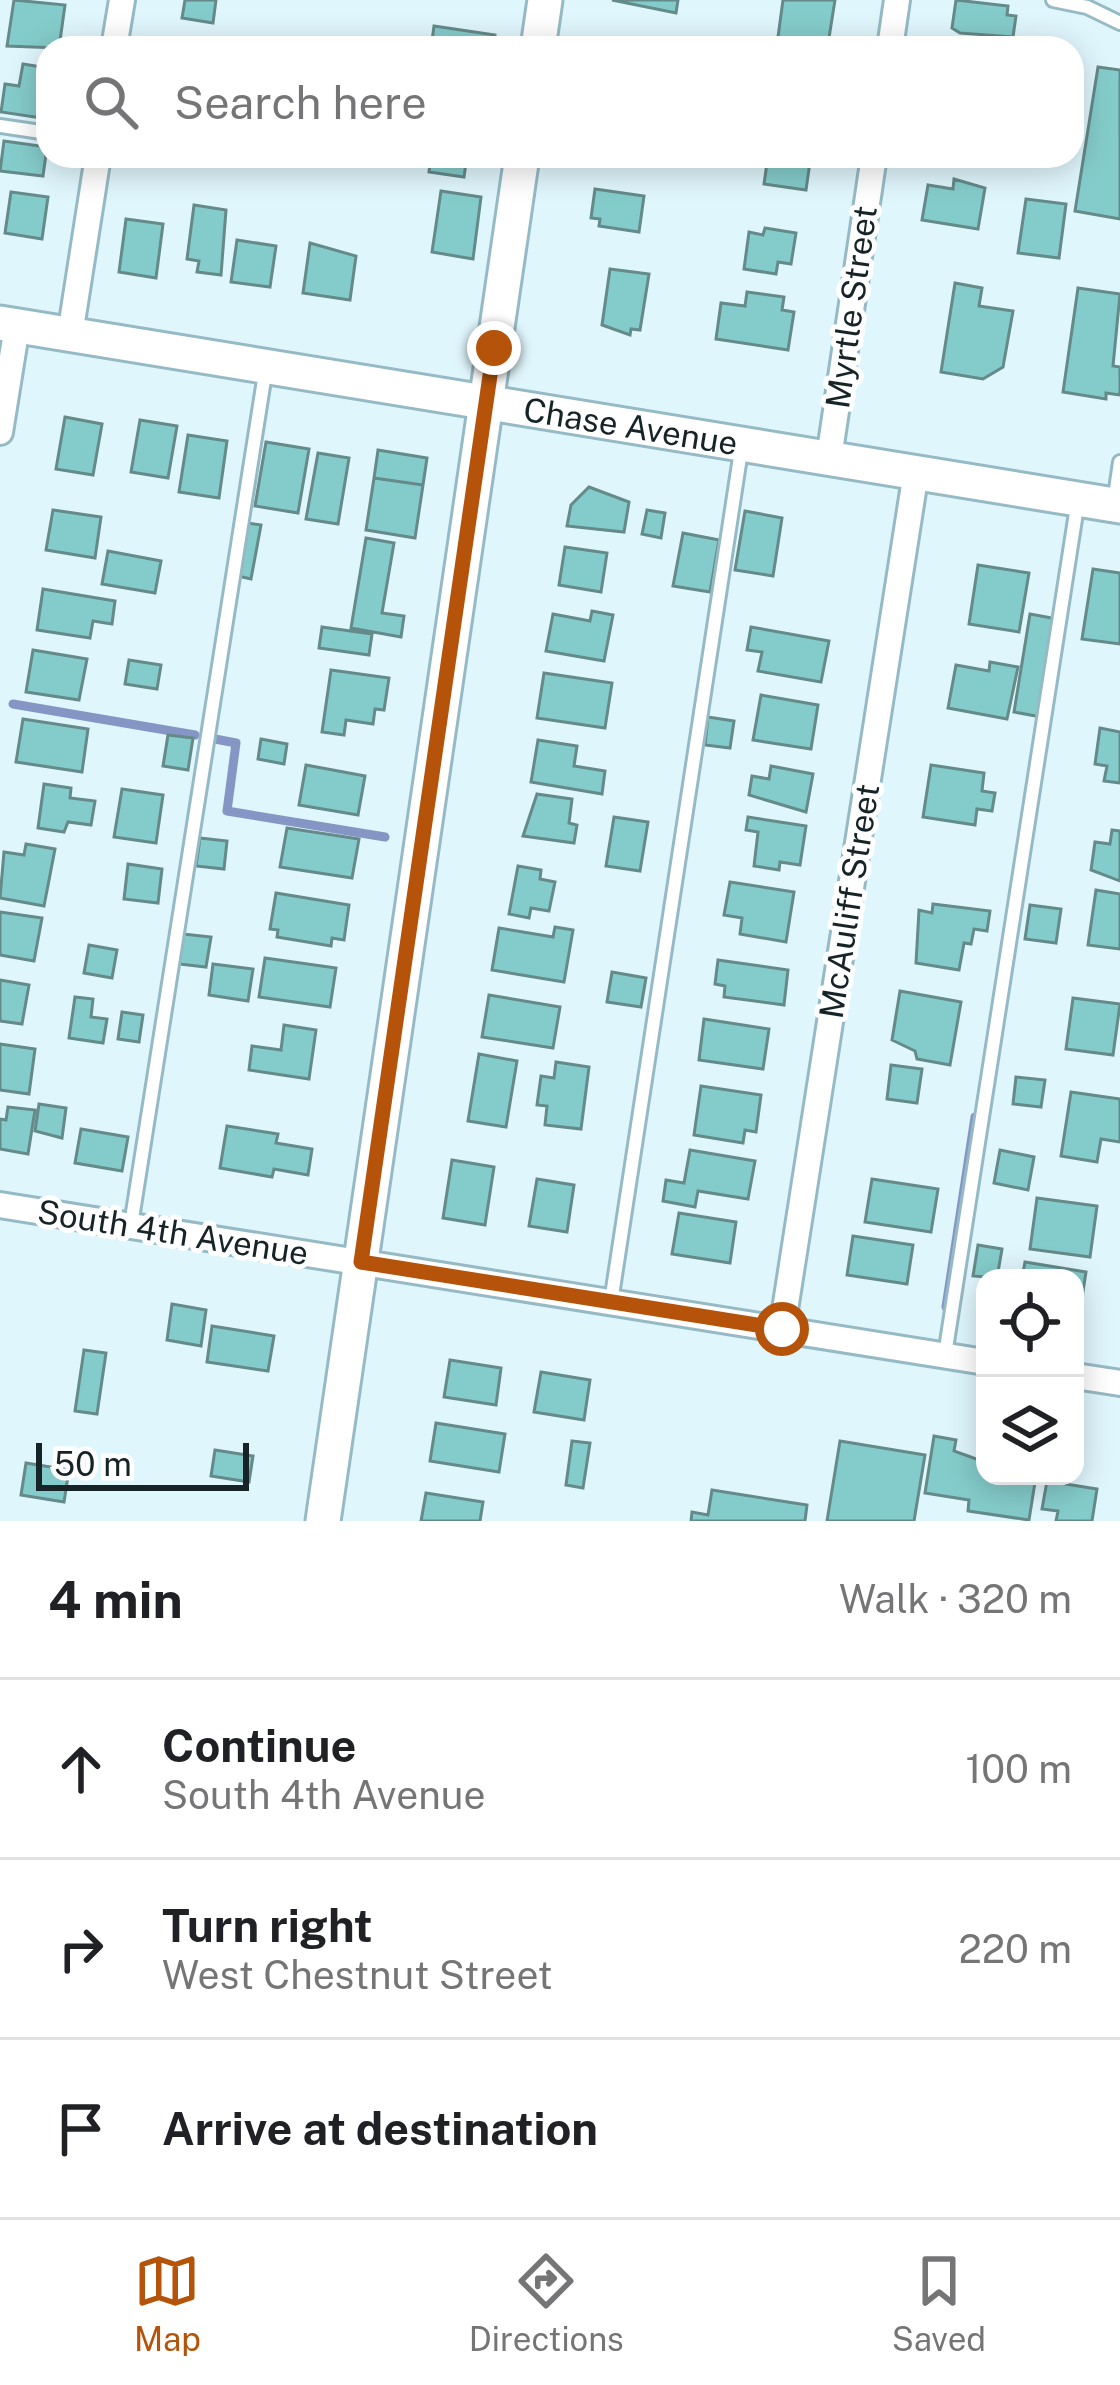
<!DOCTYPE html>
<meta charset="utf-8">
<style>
:root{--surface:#fff;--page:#f6f6f6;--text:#202124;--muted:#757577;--line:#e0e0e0;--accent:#b45309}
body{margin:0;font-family:"Public Sans",sans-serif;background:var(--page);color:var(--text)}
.controls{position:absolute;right:36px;bottom:36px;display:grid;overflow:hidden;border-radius:24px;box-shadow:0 6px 30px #0003}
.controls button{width:108px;height:108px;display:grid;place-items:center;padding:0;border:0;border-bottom:3px solid var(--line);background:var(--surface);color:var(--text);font:60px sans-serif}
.scale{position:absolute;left:36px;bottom:30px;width:213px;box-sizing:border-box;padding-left:12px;border:6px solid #162428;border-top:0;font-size:33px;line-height:42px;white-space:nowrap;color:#162428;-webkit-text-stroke:9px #fff;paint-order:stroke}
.stop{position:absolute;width:36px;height:36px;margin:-27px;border:9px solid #b45309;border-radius:50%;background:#fff}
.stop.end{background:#b45309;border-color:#fff;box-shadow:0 3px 12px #0008}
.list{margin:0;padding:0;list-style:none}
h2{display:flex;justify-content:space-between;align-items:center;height:156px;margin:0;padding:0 48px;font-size:51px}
h2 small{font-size:39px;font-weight:400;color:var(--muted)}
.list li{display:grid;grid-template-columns:78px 1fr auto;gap:36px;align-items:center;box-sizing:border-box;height:180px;padding:0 48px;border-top:3px solid var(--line)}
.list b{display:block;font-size:45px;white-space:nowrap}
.list p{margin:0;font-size:39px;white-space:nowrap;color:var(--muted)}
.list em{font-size:39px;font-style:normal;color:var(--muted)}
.icon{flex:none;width:66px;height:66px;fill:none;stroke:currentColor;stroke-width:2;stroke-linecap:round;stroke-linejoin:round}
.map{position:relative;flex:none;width:1120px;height:1521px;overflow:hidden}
.search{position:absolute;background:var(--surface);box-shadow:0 6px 30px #0003;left:36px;right:36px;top:36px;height:132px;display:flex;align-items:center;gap:30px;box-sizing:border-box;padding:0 42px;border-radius:36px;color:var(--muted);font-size:45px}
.sheet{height:696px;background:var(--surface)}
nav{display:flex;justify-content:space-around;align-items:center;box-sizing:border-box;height:168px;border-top:3px solid var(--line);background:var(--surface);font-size:33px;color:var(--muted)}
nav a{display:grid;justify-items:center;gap:6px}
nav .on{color:var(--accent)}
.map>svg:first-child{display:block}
</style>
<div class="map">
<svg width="1120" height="1521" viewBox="0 0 1120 1521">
<rect width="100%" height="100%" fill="#e0f6fd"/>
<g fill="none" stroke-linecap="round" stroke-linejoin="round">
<path stroke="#8596c5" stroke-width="9" d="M13,704L195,735
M215,739L236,743L227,811L385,837
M946,1307L975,1117"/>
</g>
<path fill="#84cccb" stroke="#648a89" stroke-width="3" d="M14,0L65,5L59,48L7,46Z
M185,0H216L213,23L182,18Z
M612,0H678L676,13Z
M783,0H835L828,44L778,37Z
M956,0L1008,6L1007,15L1016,16L1013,37L960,33L952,28Z
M434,26L495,35L494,48H431Z
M23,64L48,68V119L1,112L5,84L19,86Z
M1098,67L1120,70V219L1075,211Z
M4,141L47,147L43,176L0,171Z
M431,156H467L464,177L429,172Z
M593,156H653L652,166Z
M768,156L810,162L806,190L764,184Z
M954,179L985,188L978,229L922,220L928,185L953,189Z
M595,189L644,196L639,232L599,226L600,219L591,218Z
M441,191L481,197L473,259L432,252Z
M11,192L48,197L42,239L5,233Z
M1026,199L1066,204L1059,258L1018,253Z
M194,205L226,210L221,275L197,272L199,261L187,259Z
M126,219L163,224L156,278L119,272Z
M765,228L796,233L791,264L778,262L776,274L744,269L749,232L763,235Z
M237,240L276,246L270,287L231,282Z
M310,243L356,256L350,300L303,293Z
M610,269L649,274L640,330L631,329L630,335L602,325Z
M955,283L982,288L979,306L1013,311L1003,367L983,379L941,372Z
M1078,288L1120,294L1113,366L1120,367V395L1106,393V399L1063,392Z
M747,292L784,297L782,310L794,312L788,350L716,339L721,303L745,306Z
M65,417L102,424L93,475L56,469Z
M140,420L177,426L168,478L131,472Z
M188,435L227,441L219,498L179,492Z
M266,442L309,449L298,513L255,506Z
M378,450L427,458L423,485L374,478Z
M318,453L349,458L338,524L306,519Z
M374,478L423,485L415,538L366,530Z
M589,487L629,502L624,532L567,526L571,505Z
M53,510L101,517L95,558L46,550Z
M647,510L665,513L661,538L642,534Z
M745,511L782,518L773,576L735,570Z
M247,523L261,525L251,579L238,576Z
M683,533L719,540L710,592L673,586Z
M366,538L394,543L382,613L404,616L401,637L351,628Z
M565,547L607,553L601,592L559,585Z
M108,551L161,561L155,593L102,584Z
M978,565L1029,573L1019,632L969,624Z
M1093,569L1120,573V644L1082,639Z
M43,589L115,601L112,624L93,621L90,638L37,630Z
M592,611L613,615L604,661L546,651L553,614L590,621Z
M1030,614L1057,619L1041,717L1014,712Z
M322,627L372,634L369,655L319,648Z
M751,627L829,641L821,682L758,671L762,652L747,650Z
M33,650L87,659L79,700L26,692Z
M129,660L161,665L157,689L125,684Z
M990,662L1018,667L1007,719L948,708L956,665L989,671Z
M331,670L389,678L384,710L375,709L373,724L346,720L344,735L322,732Z
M544,673L612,683L605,728L537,718Z
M761,695L818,705L811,749L753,740Z
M708,717L734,721L730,748L705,745Z
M23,719L88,729L82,772L16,762Z
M1100,728L1120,732V783L1104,781L1107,766L1095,764Z
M168,735L193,738L188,770L163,766Z
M261,739L287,744L284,764L258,759Z
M538,740L577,746L574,766L605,771L602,794L531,782Z
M306,765L365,776L358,815L299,805Z
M931,765L984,773L982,791L995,793L992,811L977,809L975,825L923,817Z
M771,766L813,774L806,812L749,795L752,776L769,779Z
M44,784L71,788L70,798L95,801L91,825L68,822L64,832L38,828Z
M122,789L163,795L156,843L114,837Z
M537,794L572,799L569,823L577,825L574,843L523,836Z
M614,817L648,822L640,871L606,866Z
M748,817L806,826L800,865L780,862L779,870L754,866L758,832L746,830Z
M287,828L359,839L352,878L280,867Z
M1112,830L1120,831V881L1091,870L1095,842L1110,844Z
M200,838L227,841L224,869L196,866Z
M26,844L55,849L44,906L0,898L4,852L24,855Z
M128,864L162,869L158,903L124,899Z
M518,866L541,870L540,879L555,882L549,911L531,908L529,918L509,914Z
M730,882L794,892L786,942L740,934L742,918L724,915Z
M1096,890L1120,894V949L1088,945Z
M276,893L349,905L344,940L332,938L331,946L277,937L278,930L270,929Z
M933,904L990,911L987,931L974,929L971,944L964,943L959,970L916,963L919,910L932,913Z
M1030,905L1061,909L1056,943L1025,939Z
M0,912L42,918L34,961L0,955Z
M555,927L573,930L564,982L492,970L499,928L553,937Z
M183,934L211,937L206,967L179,964Z
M89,945L117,950L112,978L84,973Z
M265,958L336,968L330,1007L259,997Z
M718,960L788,970L784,1005L724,997L725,986L715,984Z
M213,964L253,969L248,1001L209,995Z
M612,972L646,978L641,1007L607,1002Z
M0,980L29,985L22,1024L0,1021Z
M900,991L961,1002L950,1065L917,1059L915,1051L892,1040Z
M489,995L560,1007L553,1048L482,1037Z
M75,997L93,999L91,1017L107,1019L103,1043L69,1038Z
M1073,998L1120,1004L1113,1055L1066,1049Z
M122,1012L143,1015L139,1042L118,1039Z
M704,1019L769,1029L763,1069L699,1060Z
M284,1025L316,1030L309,1079L249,1070L252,1046L281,1050Z
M0,1044L35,1049L29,1094L0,1090Z
M479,1054L517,1061L506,1127L468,1121Z
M556,1062L589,1067L581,1129L545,1125L547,1106L537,1105L541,1076L554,1078Z
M891,1065L922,1069L917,1103L887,1099Z
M1016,1077L1045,1080L1041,1107L1013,1104Z
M701,1086L761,1095L756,1132L745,1130L743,1143L694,1135Z
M1071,1092L1120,1099V1142L1101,1139L1097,1162L1061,1156Z
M39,1104L66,1108L62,1138L35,1131Z
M8,1107L35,1110L28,1154L0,1149V1119L6,1120Z
M227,1126L278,1134L276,1143L312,1149L308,1175L274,1169L272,1177L220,1168Z
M81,1129L128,1137L122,1171L75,1163Z
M690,1150L755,1161L748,1199L698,1191L695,1207L663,1201L666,1180L684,1183Z
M1000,1150L1034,1157L1028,1190L994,1183Z
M452,1160L494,1167L485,1225L443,1218Z
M537,1179L574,1185L567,1232L529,1226Z
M872,1179L938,1189L931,1232L865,1222Z
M1037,1198L1097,1206L1090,1257L1030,1249Z
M679,1213L736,1222L730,1263L672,1254Z
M853,1236L913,1245L907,1284L847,1275Z
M978,1245L1002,1249L997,1278L973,1276Z
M1025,1262L1086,1272L1077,1331L1075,1278H1022Z
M172,1304L206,1310L201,1346L167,1340Z
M212,1326L274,1336L268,1371L207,1362Z
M84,1350L106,1353L97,1414L75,1411Z
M450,1360L501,1368L496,1405L444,1397Z
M541,1372L590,1380L584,1420L534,1412Z
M436,1423L505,1434L499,1472L430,1461Z
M934,1436L956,1440L954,1451L985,1462V1476H1036L1029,1520L968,1511L969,1500L925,1493Z
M572,1441L590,1443L583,1488L566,1485Z
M840,1441L925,1455L914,1521H827Z
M215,1450L253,1456L249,1482L211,1476Z
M26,1463L69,1470L64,1502L21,1495Z
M1047,1481L1097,1489L1092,1521H1056L1058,1511L1042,1509Z
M712,1490L807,1505L805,1521H691L692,1512L708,1515Z
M426,1493L483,1502L480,1521H421Z"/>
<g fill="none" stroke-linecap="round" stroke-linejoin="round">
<defs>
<path id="lane" d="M1053,0L1087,7L1120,23
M0,126L48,133
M1114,503L1120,462
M131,1225L266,367
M611,1302L742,444
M945,1355L1078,500"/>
<path id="street" d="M114,48L122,0
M890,48L897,0
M70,335L98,156
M0,432L17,326
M829,458L874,156
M0,1205L985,1362
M782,1329L916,472
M1075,1376L1120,1383"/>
<g id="secondary">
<path d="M538,48L545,0"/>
<path id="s1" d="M0,323L1120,506"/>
<path d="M323,1521L522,156"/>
</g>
</defs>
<use href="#lane" stroke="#96bac5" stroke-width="18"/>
<use href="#street" stroke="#96bac5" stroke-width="30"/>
<use href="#secondary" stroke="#96bac5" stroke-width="39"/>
<use href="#lane" stroke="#fff" stroke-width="12"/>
<use href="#street" stroke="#fff" stroke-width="24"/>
<use href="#secondary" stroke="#fff" stroke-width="33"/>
</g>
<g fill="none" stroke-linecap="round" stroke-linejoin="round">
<path stroke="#b45309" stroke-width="15" d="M494,348L361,1262L782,1329"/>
</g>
<g text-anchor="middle" stroke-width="10" stroke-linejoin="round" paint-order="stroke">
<g font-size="33" fill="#162428" stroke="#fff">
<text transform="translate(851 307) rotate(-82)" y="12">Myrtle Street</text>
<text dy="12" stroke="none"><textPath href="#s1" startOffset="639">Chase Avenue</textPath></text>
<text transform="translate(849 901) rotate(-81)" y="12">McAuliff Street</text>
<text transform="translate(173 1232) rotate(9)" y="12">South 4th Avenue</text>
</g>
</g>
</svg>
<div class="controls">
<button><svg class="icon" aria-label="locate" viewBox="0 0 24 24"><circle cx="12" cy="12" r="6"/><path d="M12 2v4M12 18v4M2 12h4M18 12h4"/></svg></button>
<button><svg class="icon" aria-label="layers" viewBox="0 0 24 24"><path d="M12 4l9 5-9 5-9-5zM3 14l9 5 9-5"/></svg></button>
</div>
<div class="scale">50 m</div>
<div class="stop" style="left:782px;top:1329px"></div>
<div class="stop end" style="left:494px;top:348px"></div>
<div class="search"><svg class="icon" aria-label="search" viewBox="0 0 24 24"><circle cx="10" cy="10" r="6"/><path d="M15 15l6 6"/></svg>Search here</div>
</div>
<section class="sheet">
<h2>4 min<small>Walk · 320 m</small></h2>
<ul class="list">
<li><svg class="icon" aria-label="ahead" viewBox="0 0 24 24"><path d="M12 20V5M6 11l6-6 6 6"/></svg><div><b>Continue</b><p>South 4th Avenue</p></div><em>100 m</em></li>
<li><svg class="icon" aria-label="right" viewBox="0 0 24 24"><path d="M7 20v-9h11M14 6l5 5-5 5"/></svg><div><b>Turn right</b><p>West Chestnut Street</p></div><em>220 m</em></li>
<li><svg class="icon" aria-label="arrive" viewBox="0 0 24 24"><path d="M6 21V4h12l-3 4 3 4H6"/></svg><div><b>Arrive at destination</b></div></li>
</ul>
</section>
<nav>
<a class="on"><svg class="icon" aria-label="map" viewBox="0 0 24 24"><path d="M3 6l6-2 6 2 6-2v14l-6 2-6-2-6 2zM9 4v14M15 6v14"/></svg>Map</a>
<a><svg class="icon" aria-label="directions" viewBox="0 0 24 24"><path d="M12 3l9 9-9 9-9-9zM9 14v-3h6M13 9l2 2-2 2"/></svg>Directions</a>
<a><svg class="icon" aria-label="saved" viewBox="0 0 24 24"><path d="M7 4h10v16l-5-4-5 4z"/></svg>Saved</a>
</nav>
